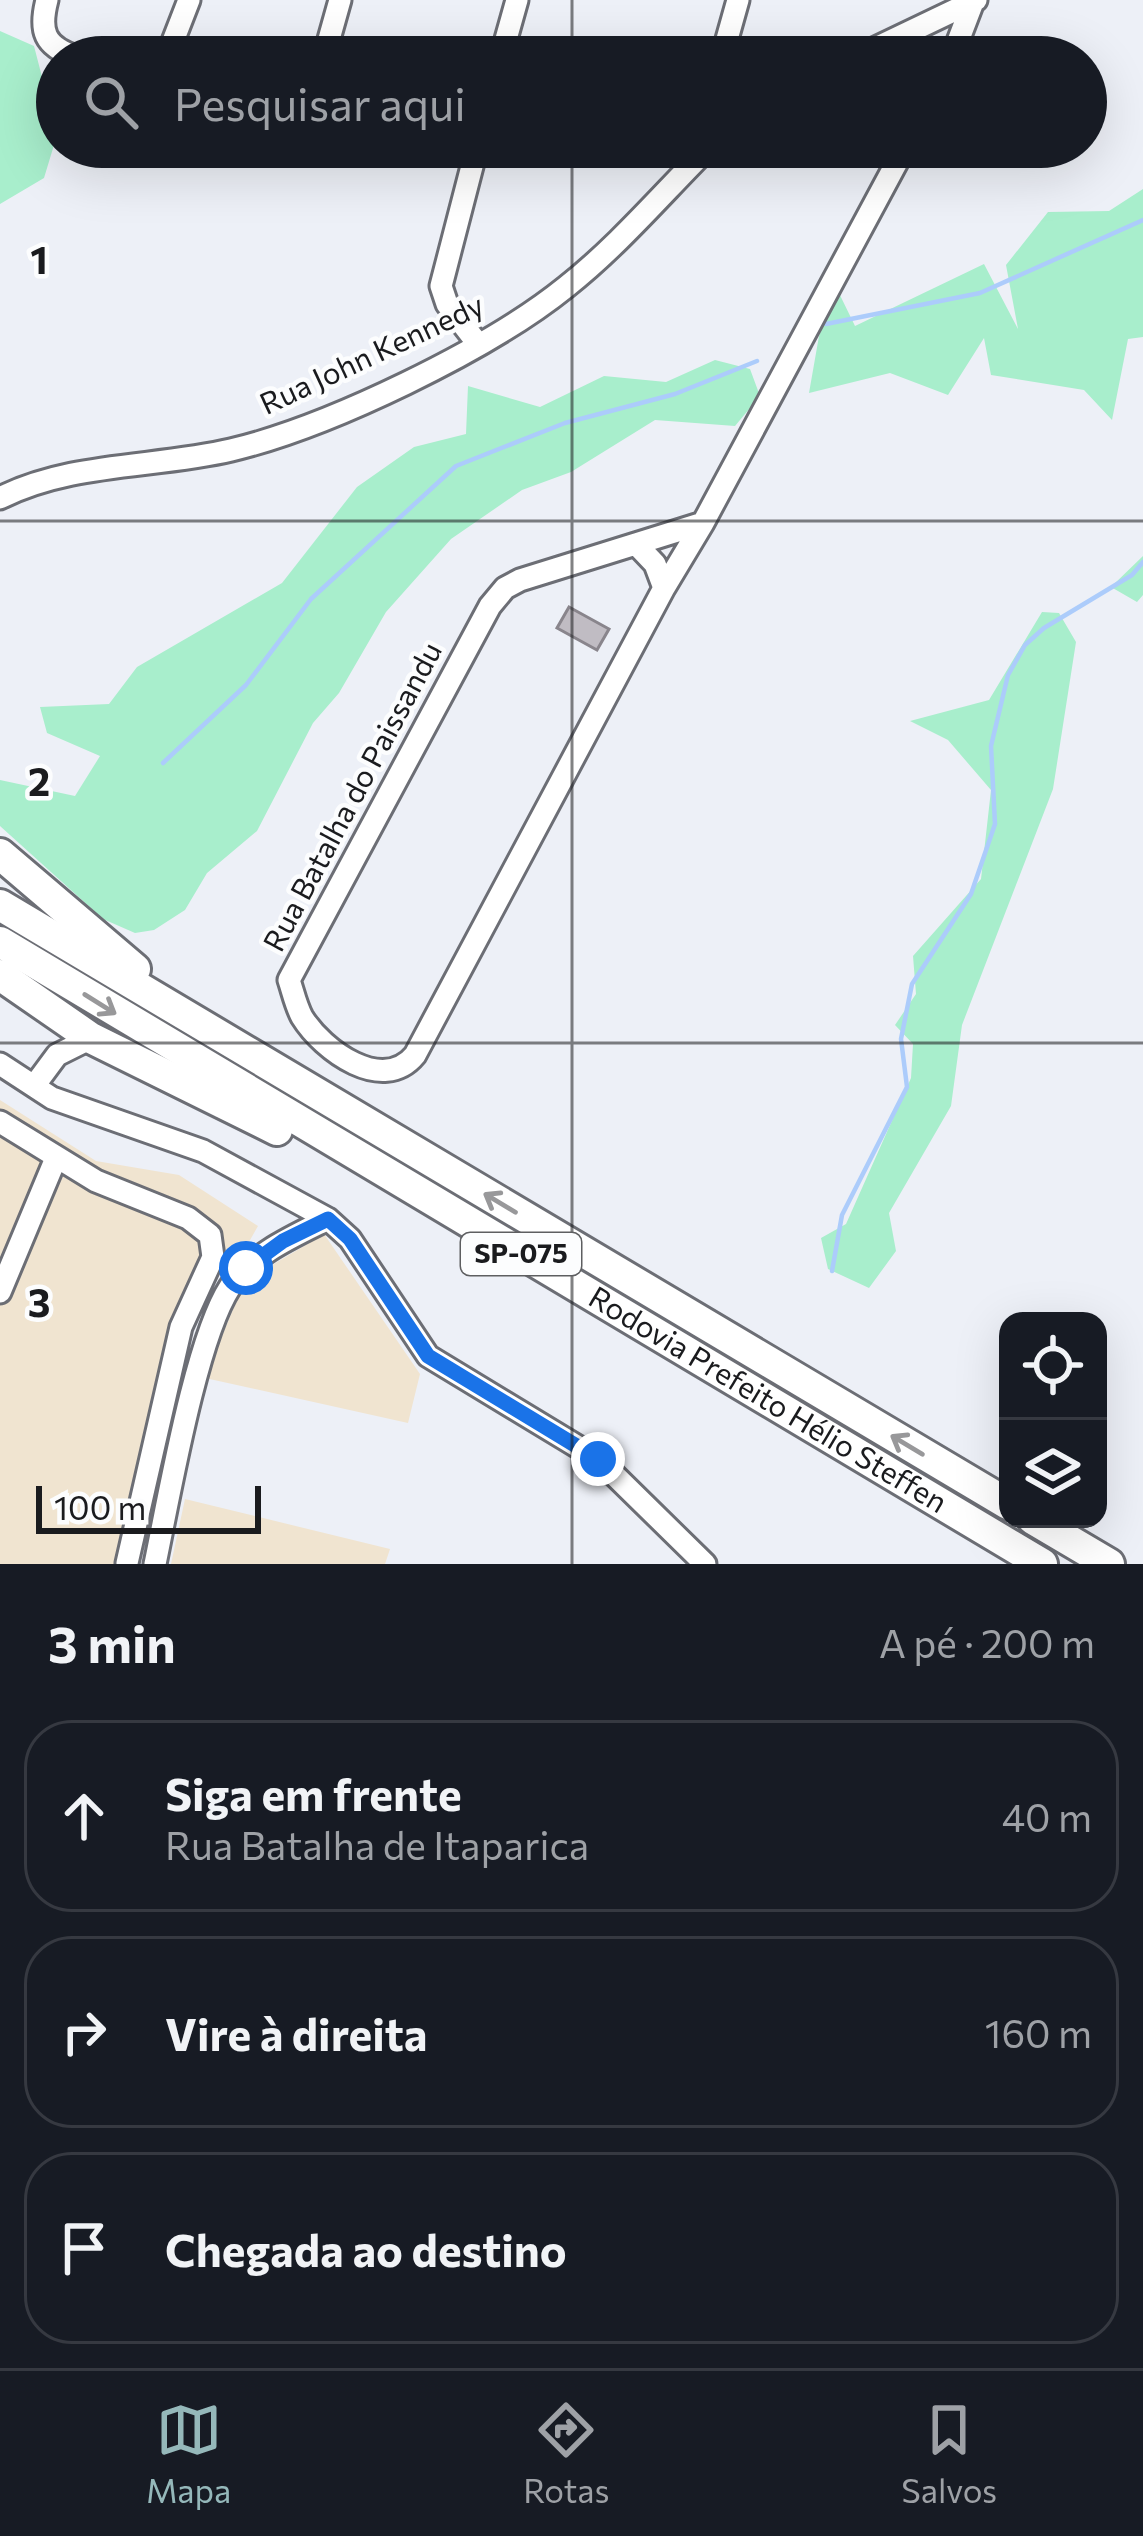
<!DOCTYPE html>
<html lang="pt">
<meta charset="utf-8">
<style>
:root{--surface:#171b24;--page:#242831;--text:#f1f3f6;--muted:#9ea1a6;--line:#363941;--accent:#95b8ba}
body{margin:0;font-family:Commissioner,sans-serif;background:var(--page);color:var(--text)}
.controls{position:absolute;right:36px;bottom:36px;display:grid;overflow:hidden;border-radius:24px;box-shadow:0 12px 48px #0002}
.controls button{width:108px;height:108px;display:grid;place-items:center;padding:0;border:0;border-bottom:3px solid var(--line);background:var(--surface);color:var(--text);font:60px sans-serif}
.scale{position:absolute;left:36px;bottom:30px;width:225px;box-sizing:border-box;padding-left:12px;border:6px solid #1a1b1e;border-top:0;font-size:33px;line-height:42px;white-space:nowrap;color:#1a1b1e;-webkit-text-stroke:9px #fcfdfe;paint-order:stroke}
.stop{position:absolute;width:36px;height:36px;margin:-27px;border:9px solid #1a73e8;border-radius:50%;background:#fff}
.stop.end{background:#1a73e8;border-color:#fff;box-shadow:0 3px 12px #0008}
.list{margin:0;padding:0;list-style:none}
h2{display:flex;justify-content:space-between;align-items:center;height:156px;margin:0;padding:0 48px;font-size:51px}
h2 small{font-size:39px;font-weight:400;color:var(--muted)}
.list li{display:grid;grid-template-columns:78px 1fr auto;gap:36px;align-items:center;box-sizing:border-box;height:192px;margin:0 24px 24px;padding:0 24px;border:3px solid var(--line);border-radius:48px}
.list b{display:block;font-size:45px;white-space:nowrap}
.list p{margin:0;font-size:39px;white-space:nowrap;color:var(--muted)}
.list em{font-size:39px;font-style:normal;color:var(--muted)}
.icon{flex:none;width:66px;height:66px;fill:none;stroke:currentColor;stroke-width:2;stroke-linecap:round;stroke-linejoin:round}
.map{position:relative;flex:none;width:1143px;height:1564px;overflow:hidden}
.search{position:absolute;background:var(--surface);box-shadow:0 12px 48px #0002;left:36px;right:36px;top:36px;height:132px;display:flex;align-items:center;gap:30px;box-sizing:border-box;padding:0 42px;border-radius:66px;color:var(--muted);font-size:45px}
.sheet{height:804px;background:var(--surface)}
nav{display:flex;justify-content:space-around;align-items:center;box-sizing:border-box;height:168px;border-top:3px solid var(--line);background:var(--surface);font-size:33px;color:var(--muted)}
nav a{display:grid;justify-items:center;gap:6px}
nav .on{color:var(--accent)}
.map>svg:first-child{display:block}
</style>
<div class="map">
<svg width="1143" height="1564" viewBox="0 0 1143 1564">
<rect width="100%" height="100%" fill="#edf0f7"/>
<path fill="#f0e4d0" d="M0,1100L96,1161L179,1175L258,1226L245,1249L218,1272L195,1313L137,1564H0Z
M324,1234L420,1374L408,1423L205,1378L244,1282Z
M185,1499L390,1549L385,1564H171Z"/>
<path fill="#a8eecc" d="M0,31L34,46L57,135L44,178L0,204Z
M1143,189V337L1128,339L1112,420L1084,390L991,375L984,338L948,395L890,373L809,393L819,336L837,289L855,326L984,264L1018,329L1006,265L1048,212L1109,211Z
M715,360L750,369L760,396L735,426L655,420L571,472L522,490L451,539L386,612L339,693L313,723L257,831L207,873L185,910L154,930L135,933L103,919L0,826V780L75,796L100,756L47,733L40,707L109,704L137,667L282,583L357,487L414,447L466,434L468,386L540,407L604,376L666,382Z
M1143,556V595L1137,602L1111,587Z
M1042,612L1059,613L1076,642L1053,789L962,1025L951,1106L889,1213L896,1251L869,1288L828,1269L821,1238L846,1224L911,1078L913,1044L895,1025L916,994L913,956L981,879L991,790L948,740L910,721L989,700Z"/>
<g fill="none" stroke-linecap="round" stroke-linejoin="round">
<path stroke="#acccfb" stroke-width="4.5" d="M826,324L980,293L1143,220
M163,763L246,685L311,599L456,466L565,423L675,394L757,361
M832,1271L842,1215L907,1087L901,1039L912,984L971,894L995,824L991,746L1008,675L1025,645L1044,628L1132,575L1143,562"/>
</g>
<path fill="#c0bcc3" stroke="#89858c" stroke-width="3" d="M569,607L609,629L597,650L557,628Z"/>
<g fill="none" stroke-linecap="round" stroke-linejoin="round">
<defs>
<path id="minor" d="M47,0C39,31 44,46 76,57
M137,57L170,49L189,0
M324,57L340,0
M501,57L517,0
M722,57L738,0
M857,57L976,0
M952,57L973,2
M477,147L441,286L447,304L478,344
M0,498C71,462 155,468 231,450C328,427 488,350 566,287C618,246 662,194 709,147
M703,523L520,580L505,588L490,606L289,980C293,992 296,1006 302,1017C323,1051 383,1094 415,1055L664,588L703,523L905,147
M636,544L655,564L664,588
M0,1064L52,1098L203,1151L328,1219L350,1239L428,1356L598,1459L705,1564
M34,1086L57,1055L91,1038
M0,1122L96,1181L188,1218L210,1235L213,1257L181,1327L127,1563
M0,1292L56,1158
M155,1564C169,1497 196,1339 230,1287C252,1254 294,1236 328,1219"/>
<g id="highway">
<path d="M0,854L135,969"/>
<path d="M0,905L1008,1504"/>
<path id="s1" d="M0,942L1042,1564"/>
<path d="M0,975L91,1038L277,1130"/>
<path d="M1033,1519L1109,1564"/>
</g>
</defs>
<use href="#minor" stroke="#6c6e75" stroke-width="27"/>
<use href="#highway" stroke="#6c6e75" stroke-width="36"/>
<use href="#minor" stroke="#fff" stroke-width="21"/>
<use href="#highway" stroke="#fff" stroke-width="30"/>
</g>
<defs><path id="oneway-shaft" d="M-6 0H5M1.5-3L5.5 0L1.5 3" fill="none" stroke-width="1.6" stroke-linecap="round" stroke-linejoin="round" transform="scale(3)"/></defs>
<g stroke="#98989a">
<use href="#oneway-shaft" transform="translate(100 1004) rotate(32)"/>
<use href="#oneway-shaft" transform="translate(500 1203) rotate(-149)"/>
<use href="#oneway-shaft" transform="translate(907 1445) rotate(-149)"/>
</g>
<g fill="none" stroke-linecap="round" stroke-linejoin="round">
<path stroke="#1a73e8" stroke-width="15" d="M246,1268L283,1241L328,1219L350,1239L428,1356L598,1459"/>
</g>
<path fill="none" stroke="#1a1b1e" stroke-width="3" stroke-opacity="0.55" d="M572,0V57M572,147V1564M0,521H1143M0,1043H1143"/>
<g text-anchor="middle" stroke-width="9" stroke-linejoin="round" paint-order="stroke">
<rect fill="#fcfdfe" stroke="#5e5f61" stroke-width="3" x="461" y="1233" width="120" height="42" rx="9"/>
<g font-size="27" font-weight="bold" fill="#1a1b1e">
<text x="521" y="1263">SP-075</text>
</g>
<g font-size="30" fill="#1a1b1e" stroke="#fcfdfe">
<text transform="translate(372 355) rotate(-25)" y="10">Rua John Kennedy</text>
<text transform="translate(353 797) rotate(-62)" y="10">Rua Batalha do Paissandu</text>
<text dy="10" stroke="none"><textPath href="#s1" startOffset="894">Rodovia Prefeito Hélio Steffen</textPath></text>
</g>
</g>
<g font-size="39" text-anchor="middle" font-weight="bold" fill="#1a1b1e" stroke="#fcfdfe" stroke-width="9" stroke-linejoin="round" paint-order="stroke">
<text x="39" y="274">1</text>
<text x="39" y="796">2</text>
<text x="39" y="1317">3</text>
</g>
</svg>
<div class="controls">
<button><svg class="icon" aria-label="locate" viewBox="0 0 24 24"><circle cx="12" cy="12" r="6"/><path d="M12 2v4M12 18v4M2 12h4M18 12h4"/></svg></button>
<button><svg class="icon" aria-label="layers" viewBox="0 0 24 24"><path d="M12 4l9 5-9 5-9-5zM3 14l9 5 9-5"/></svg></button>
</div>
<div class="scale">100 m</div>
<div class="stop" style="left:246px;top:1268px"></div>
<div class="stop end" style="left:598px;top:1459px"></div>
<div class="search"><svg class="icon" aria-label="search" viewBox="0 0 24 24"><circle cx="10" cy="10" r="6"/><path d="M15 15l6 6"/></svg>Pesquisar aqui</div>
</div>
<section class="sheet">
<h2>3 min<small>A pé · 200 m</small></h2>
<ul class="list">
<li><svg class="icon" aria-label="ahead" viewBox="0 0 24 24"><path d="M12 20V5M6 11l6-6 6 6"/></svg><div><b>Siga em frente</b><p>Rua Batalha de Itaparica</p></div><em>40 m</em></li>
<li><svg class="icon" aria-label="right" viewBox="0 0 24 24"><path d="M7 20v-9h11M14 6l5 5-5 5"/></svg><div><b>Vire à direita</b></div><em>160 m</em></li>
<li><svg class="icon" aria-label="arrive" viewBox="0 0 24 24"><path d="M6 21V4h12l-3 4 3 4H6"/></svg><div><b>Chegada ao destino</b></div></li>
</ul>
</section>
<nav>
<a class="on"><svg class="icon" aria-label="map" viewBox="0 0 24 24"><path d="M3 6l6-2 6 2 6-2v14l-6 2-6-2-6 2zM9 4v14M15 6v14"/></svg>Mapa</a>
<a><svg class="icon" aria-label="directions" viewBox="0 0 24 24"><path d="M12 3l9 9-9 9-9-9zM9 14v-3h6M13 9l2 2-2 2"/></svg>Rotas</a>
<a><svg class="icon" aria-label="saved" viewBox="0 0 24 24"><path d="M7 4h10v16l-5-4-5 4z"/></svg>Salvos</a>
</nav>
